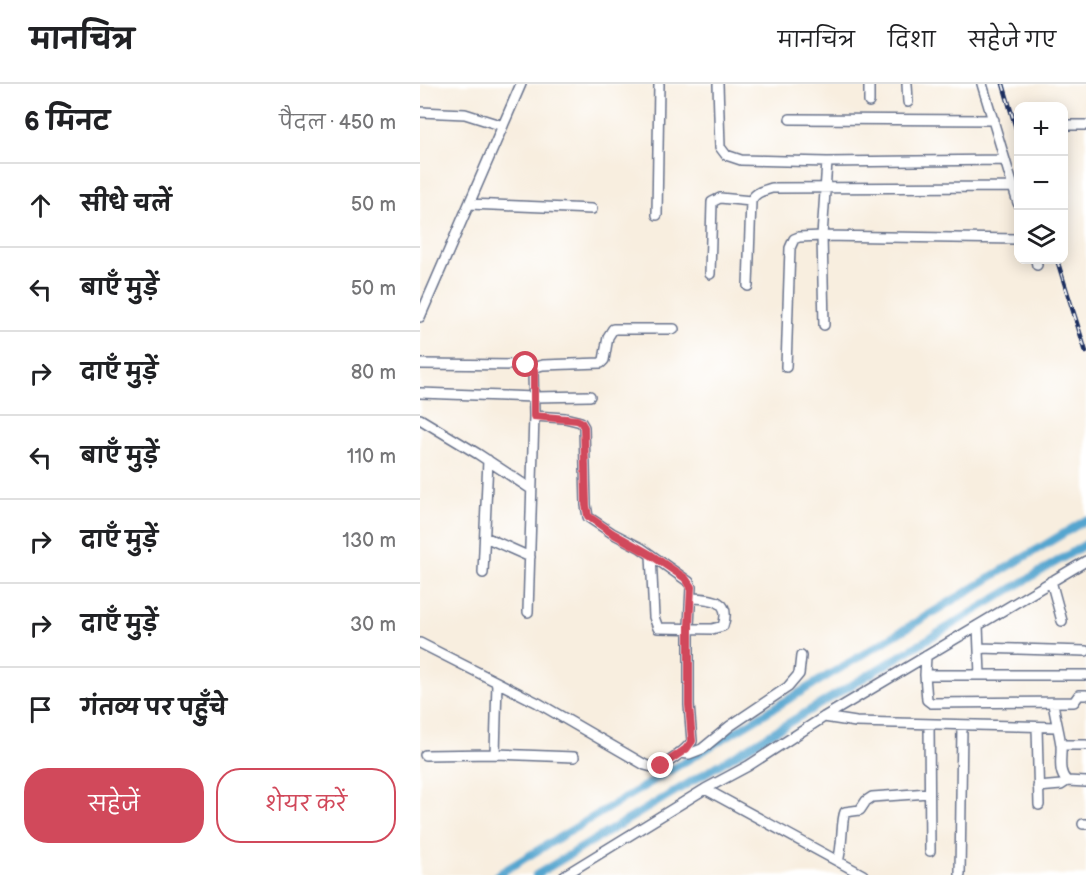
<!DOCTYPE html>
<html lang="hi">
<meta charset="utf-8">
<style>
:root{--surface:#fff;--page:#f6f6f6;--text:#202124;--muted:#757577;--line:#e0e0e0;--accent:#d1495b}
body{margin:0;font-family:"Balsamiq Sans","Playpen Sans Deva",sans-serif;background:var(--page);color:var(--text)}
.controls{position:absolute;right:18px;top:18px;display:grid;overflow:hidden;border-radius:12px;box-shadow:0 3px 15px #0003}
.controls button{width:54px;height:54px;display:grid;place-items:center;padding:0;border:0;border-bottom:2px solid var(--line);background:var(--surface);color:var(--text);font:30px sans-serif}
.stop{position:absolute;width:18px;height:18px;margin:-14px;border:4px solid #d1495b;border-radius:50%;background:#fff}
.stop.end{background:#d1495b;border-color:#fff;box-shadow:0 2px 6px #0008}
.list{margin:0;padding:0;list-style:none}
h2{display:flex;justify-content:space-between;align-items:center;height:78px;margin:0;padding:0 24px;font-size:26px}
h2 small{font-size:20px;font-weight:400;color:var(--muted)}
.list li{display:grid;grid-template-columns:39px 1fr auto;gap:18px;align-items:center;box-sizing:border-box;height:84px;padding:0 24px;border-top:2px solid var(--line)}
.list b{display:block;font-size:22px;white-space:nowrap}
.list em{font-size:20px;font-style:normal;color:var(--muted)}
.actions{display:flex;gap:12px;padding:18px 24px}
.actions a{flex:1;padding:14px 0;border:2px solid var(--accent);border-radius:24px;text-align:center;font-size:21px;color:var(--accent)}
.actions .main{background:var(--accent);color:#fff}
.icon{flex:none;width:33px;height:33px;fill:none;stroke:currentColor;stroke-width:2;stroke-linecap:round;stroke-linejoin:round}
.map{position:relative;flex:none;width:666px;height:791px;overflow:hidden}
header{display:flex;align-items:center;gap:36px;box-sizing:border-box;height:84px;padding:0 30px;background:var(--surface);border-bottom:2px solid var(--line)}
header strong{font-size:28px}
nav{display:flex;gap:33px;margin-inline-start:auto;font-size:21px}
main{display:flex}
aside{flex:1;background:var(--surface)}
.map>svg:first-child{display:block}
</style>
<header>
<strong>मानचित्र</strong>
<nav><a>मानचित्र</a><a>दिशा</a><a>सहेजे गए</a></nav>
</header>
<main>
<aside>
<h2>6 मिनट<small>पैदल · 450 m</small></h2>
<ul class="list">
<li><svg class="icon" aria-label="ahead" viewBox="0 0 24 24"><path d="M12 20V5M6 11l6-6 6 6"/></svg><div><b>सीधे चलें</b></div><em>50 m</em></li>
<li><svg class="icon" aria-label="left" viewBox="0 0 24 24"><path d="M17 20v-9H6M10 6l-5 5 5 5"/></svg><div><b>बाएँ मुड़ें</b></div><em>50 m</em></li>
<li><svg class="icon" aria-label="right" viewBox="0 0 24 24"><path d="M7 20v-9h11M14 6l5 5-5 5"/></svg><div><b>दाएँ मुड़ें</b></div><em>80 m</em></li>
<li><svg class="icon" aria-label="left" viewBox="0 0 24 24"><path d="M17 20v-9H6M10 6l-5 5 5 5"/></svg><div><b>बाएँ मुड़ें</b></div><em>110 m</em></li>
<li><svg class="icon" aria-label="right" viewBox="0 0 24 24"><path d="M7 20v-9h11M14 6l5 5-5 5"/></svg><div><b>दाएँ मुड़ें</b></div><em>130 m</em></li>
<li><svg class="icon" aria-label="right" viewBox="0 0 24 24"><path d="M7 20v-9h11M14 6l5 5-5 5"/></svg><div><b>दाएँ मुड़ें</b></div><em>30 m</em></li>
<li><svg class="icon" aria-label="arrive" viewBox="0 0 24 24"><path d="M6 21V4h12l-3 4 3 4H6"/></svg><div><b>गंतव्य पर पहुँचे</b></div></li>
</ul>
<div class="actions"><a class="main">सहेजें</a><a>शेयर करें</a></div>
</aside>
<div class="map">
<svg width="666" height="791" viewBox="0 0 666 791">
<rect width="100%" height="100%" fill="#fff"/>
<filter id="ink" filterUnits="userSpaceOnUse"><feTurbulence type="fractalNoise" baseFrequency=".0167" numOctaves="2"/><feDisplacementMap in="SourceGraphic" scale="12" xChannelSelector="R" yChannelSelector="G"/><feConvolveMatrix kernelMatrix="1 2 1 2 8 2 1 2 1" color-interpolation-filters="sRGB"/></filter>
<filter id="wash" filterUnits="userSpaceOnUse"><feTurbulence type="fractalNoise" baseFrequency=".008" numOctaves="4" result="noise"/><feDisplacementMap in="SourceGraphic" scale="24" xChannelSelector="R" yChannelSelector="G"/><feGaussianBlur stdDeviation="1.35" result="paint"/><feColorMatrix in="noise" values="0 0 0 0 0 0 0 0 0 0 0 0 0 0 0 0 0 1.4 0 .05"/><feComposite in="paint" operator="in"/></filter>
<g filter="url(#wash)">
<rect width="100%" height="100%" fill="#f8eedf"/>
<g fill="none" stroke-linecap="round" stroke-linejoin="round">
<path stroke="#54a5cf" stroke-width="8" d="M77,791L666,436
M116,791L666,460"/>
</g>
</g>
<g filter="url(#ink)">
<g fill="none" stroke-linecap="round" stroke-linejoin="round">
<defs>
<path id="minor" d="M298,0L300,63L306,71L321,76L407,78L585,76
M487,0L488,18
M562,0L598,119
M449,18V0
M0,28L45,30L83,42
M370,35L574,36
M644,41H666
M49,120L172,125
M237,131L239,0
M616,176L617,181
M290,190L292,118L300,114L331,117
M328,202L331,117C335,108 343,107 352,104L594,103
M0,233L101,0
M404,241L402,152L407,78
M0,280L106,281L110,282L113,286L114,332L108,528
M366,283L370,164L374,155L379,153L402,152L598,155
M112,284L123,281L181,279L184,276L188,253L193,245H254
M0,309L114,313L170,312
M0,335L58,370L111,405
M65,453L110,473
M231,471L234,533L238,544L292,545L303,542C312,515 291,515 271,514
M63,489L68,376
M631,497L642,537
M558,542L560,591
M0,559L118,619L225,681C228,682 232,683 235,683C245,683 267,665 272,657L269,621V542L271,503L269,498L221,464L192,449L168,433L166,421L164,343L161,338L145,334L114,332
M559,564L666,567
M506,572L505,591H666
M505,591L507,616L511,619L654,618L659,611H666
M633,619C635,633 639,647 641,661C642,673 637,688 647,697L666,698
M404,633L436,638L636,643
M509,640L510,767
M617,643L619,721
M641,661H666
M259,669L269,670L282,665L310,642L368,603L379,590L381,572
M75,670L77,598
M5,671L75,670L154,673
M618,703L641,701L647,697
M285,705L443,791
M663,740H666
M418,777C423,763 421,736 425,728L440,726L446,717L452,713L509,709
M145,791L285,705L328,682L404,633L666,477
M540,791L542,641"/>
</defs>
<use href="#minor" stroke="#68728b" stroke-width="12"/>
<use href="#minor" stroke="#fff" stroke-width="9"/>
<defs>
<path id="rail" d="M583,0L598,51
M637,176L666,268"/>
</defs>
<use href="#rail" stroke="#1b2f5e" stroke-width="4.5"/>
<use href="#rail" stroke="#fff" stroke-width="2" stroke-dasharray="7" stroke-linecap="butt"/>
</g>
</g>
<g fill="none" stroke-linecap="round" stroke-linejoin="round" filter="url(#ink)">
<path stroke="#d1495b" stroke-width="8" d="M106,281L110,282L114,286V332L157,336L161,338L164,343L166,421L168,432L192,449L231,471L265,494L271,503L269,542V621L272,657L266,665L241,682"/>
</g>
</svg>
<div class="controls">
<button>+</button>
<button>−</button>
<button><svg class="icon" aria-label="layers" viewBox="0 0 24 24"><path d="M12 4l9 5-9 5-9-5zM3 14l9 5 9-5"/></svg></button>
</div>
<div class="stop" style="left:106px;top:281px"></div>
<div class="stop end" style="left:241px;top:682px"></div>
</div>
</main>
